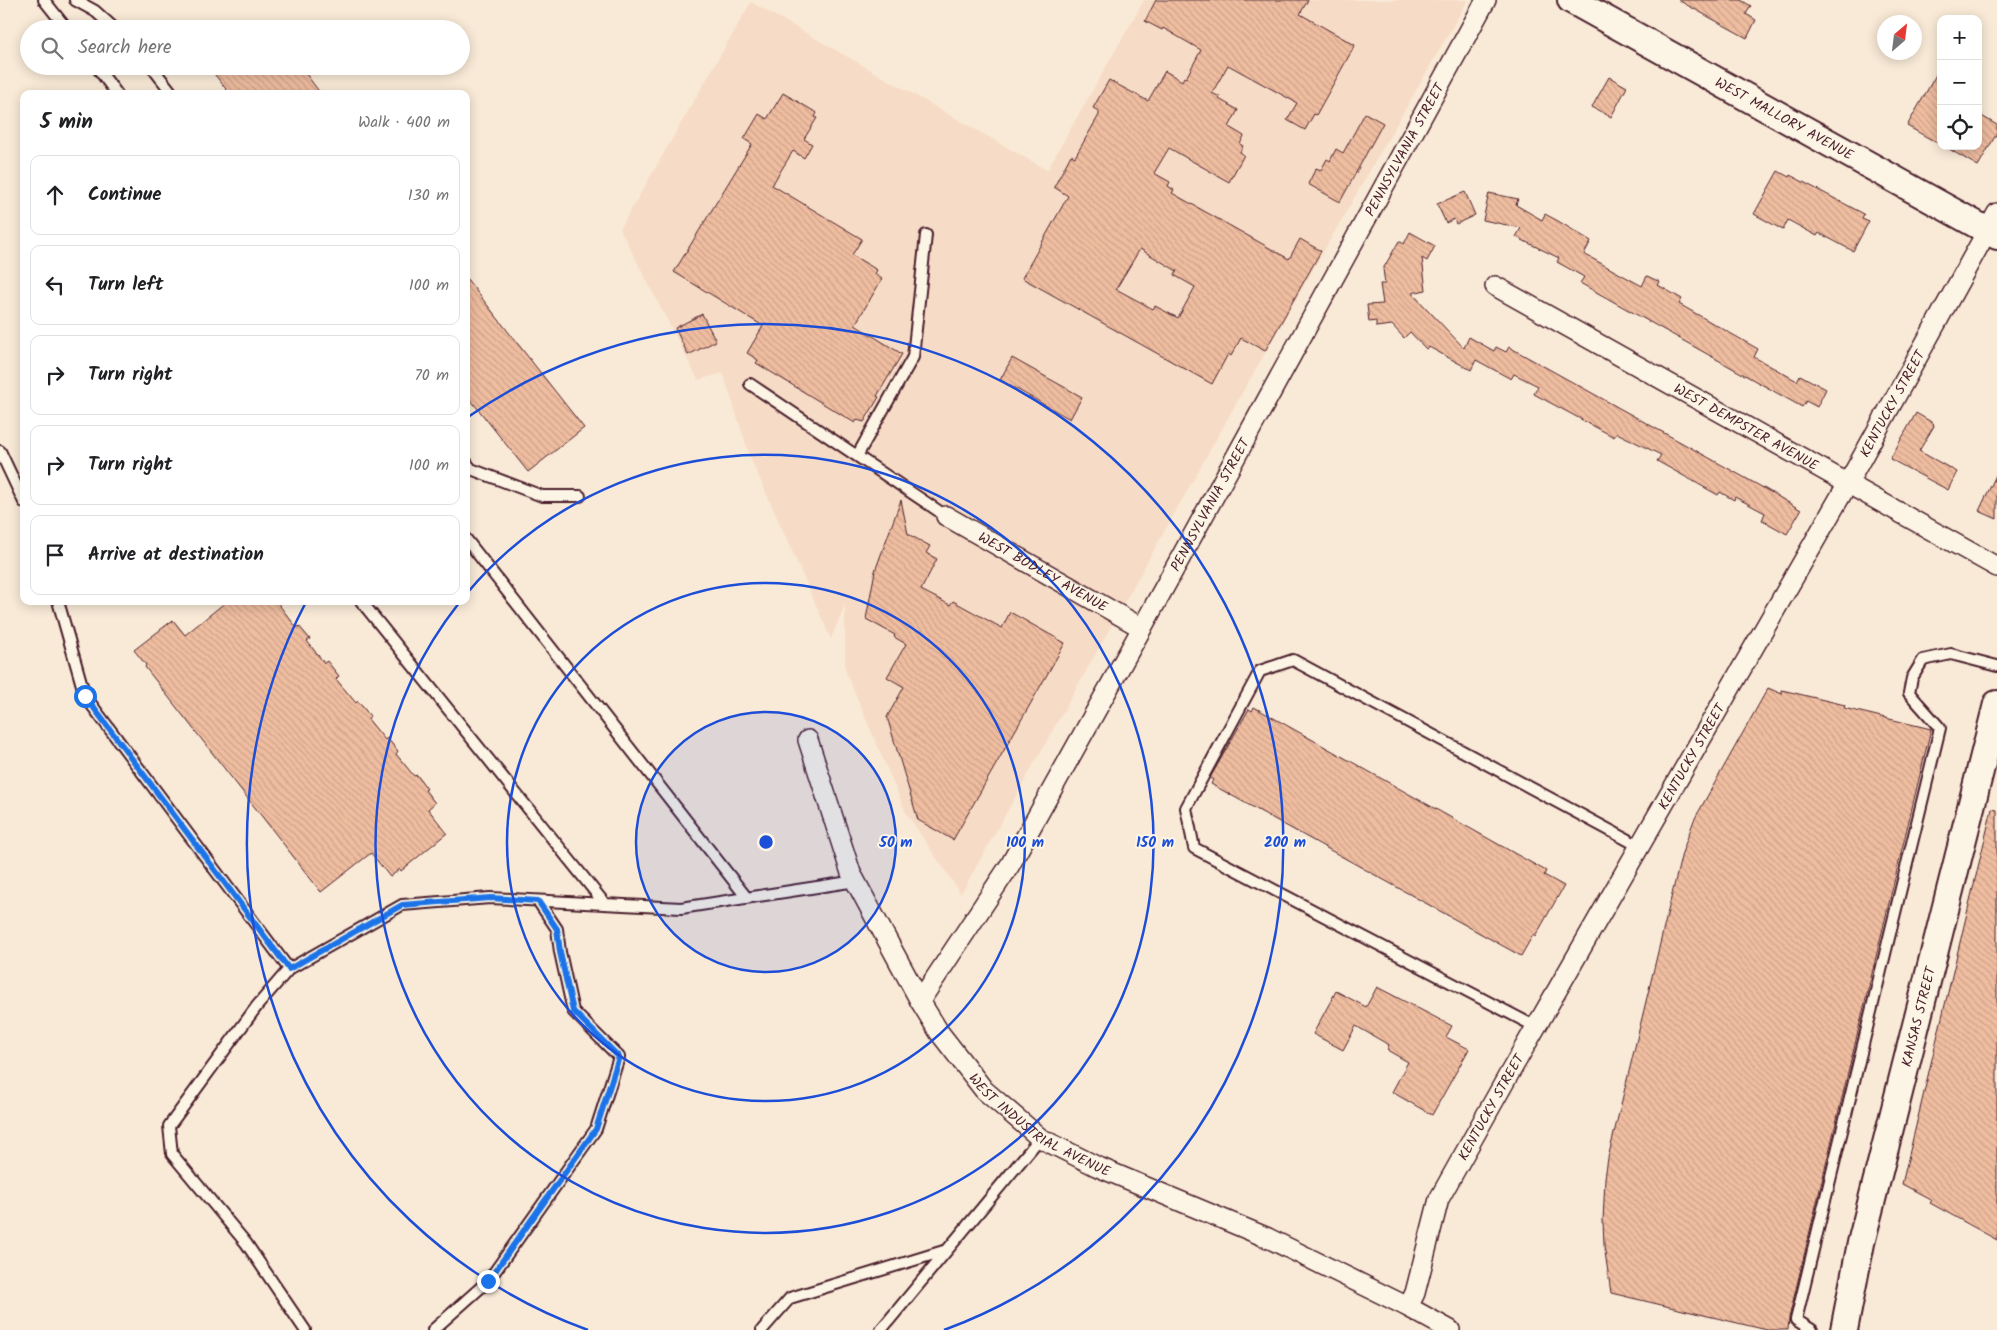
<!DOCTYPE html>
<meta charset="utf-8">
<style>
:root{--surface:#fff;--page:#f6f6f6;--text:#202124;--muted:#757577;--line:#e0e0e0}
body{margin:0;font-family:Kalam,sans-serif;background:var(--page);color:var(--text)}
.controls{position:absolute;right:15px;top:15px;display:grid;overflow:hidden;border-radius:10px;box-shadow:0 2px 12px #0003}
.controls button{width:45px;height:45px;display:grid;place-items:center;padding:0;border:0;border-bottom:1px solid var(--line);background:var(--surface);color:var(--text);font:25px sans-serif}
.compass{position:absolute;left:1877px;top:15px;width:45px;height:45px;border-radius:50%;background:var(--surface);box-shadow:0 2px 12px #0003;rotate:28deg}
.stop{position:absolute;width:15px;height:15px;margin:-11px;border:4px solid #1a73e8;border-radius:50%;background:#fff}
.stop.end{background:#1a73e8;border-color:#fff;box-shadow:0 1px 5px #0008}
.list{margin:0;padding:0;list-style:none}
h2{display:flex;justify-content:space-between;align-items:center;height:65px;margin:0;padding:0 20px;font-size:21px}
h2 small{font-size:16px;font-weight:400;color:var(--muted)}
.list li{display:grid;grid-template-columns:32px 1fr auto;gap:15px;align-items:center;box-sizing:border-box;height:80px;margin:0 10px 10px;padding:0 10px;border:1px solid var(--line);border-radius:10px}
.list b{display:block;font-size:19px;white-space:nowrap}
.list em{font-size:16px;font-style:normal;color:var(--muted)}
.icon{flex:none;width:28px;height:28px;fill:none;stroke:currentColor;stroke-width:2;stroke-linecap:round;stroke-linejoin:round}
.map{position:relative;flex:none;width:1997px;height:1330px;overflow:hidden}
.search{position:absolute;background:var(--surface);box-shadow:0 2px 12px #0003;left:20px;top:20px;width:450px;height:55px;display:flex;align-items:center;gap:12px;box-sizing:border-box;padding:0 18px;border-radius:28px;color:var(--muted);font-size:19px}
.panel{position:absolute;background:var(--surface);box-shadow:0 2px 12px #0003;left:20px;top:90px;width:450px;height:515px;border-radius:10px}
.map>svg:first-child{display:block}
</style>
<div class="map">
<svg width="1997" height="1330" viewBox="0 0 1997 1330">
<defs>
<pattern id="building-back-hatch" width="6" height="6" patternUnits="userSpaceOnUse" patternTransform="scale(1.25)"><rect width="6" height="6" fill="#efbda0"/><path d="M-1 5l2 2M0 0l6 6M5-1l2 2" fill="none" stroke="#cea28a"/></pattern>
</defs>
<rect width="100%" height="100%" fill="#f9ead7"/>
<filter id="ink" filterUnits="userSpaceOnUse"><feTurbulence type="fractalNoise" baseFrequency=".02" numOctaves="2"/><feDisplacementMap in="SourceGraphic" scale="10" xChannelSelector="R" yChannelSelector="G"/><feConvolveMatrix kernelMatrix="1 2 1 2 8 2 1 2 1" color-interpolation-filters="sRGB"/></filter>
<g filter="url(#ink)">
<path fill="#f6dcc6" d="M1144,0H1468L1237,402L961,894L906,813L845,670V605L831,639L750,457L723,373L698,380L620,229L751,2L1047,170Z"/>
<path fill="url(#building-back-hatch)" stroke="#4a1f2b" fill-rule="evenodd" d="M1156,0H1308L1300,14L1355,45L1316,115L1314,114L1305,130L1287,120L1297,103L1228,65L1212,93L1220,97L1219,99L1238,110L1229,127L1244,136L1240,144L1243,146L1240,152L1244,155L1229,182L1169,148L1154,173L1170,182L1168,186L1174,190L1172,193L1289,259L1300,239L1321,251L1265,351L1241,338L1231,356L1228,354L1212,384L1022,278L1068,196L1054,187L1071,155L1075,157L1099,115V111L1093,108L1109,80L1148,101L1165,71L1182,81L1184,77L1186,78L1201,50L1163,28L1162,30L1145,21ZM1140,249L1177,271L1174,275L1195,287L1178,318L1155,306L1153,309L1116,289Z
M1678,0H1741L1751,6L1746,14L1756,20L1747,38Z
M208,66H300L321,94H230Z
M1941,66V145L1907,126Z
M1609,77L1627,87L1611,117L1592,107Z
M783,93L817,113L815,117L817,118L804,139L812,144L804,158L793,151L772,185L862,239L852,255L877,270L875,274L882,279L855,325L902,354L877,396L879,397L864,422L857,420L855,423L756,363L758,360L747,353L763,326L674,272L752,144L744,139L759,114L767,119Z
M1365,113L1383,123L1340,202L1308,184L1316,168L1321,170L1327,159L1330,161L1336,149L1343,153Z
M1978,114L1997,125V133L1978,166L1944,146H1978Z
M1778,171L1789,177L1790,175L1864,214L1862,218L1869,221L1853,251L1819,233L1817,236L1788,220L1783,230L1754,214Z
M1465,192L1475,215L1456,224L1454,219L1446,223L1437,204Z
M1489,193L1518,199L1516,205L1542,220L1545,214L1558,221L1591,241L1584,254L1642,286L1647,276L1660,282L1658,285L1682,299L1679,304L1758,349L1754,357L1797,381L1800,375L1826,389L1817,407L1806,401L1802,407L1580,283L1584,277L1557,262L1559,258L1516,237L1521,228L1483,220Z
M1410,232L1435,246L1427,261L1422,258L1426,290L1412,293L1464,348L1469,337L1494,351L1496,347L1506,352L1509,347L1767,490L1801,510L1787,534L1762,520L1765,513L1735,497L1734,500L1720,492L1718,495L1657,461L1661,455L1617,433L1614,437L1534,394L1538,386L1514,374L1511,379L1476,360L1471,370L1429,347L1426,349L1410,332L1404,338L1392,325L1376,327V321L1369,322L1367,305L1383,304L1380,284H1385L1383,269L1399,241L1404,244Z
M466,278L584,428L528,472L466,394Z
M702,314L716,341L688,355L675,328Z
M1012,358L1082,397L1070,419L1000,380Z
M1916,413L1933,423L1934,426L1919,451L1957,472L1948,490L1890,459Z
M1997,473V519L1979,511Z
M901,500L908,534L930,546L926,553L937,559L921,590L950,605L953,601L1002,628L1010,612L1065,643L953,840L918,820L887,717L904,687L887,677L906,644L894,637L895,635L866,619L875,571Z
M227,601H276L297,628L299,626L310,639L307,641L324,663L327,661L339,676L336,679L356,703L358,701L370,716L368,719L385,740L387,738L398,751L396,754L414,776L417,775L427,789L425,790L435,803L428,809L447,833L401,871L400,869L390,877L371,853L321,892L145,667L146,665L134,650L173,620L185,635Z
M1768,688L1782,694V690L1845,705L1844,708L1931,729L1789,1318L1788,1330H1767L1611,1293L1604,1245L1603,1221L1605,1178L1608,1158L1682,853L1694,820Z
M1254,707L1546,871L1544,875L1564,886L1535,937L1533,935L1521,956L1211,784L1213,780L1210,778L1249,709L1252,711Z
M1992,809L1997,810V1240L1930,1203L1932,1200L1902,1184Z
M1377,987L1452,1026L1446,1037L1469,1049L1432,1115L1392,1092L1408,1062L1387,1050L1389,1045L1356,1026L1343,1050L1313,1034L1336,991L1366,1007Z"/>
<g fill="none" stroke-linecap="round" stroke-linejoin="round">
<defs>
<path id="lane" d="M44,0L67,29
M75,0L95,11L115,29
M96,66L117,94
M151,66L173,94
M750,384L946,516
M0,451L24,502
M857,456L913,357L926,235
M466,462L471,469L542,496H580
M466,539L747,898
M58,601L85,696L289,969L402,905L490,898L681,908L856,881
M361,601L605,904
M289,969L257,1006L169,1126L172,1154L246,1243L305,1330
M1536,1027L1194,848L1186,808L1260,671L1293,660L1639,846
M433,1330L488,1281L596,1129L619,1057L573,1011L560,952L557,929L538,901
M762,1330L790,1298L947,1250
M881,1330L1040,1138
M1812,1330L1796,1320L1940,728L1909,693L1912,678L1923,660L1951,654L1997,666"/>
<g id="street">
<path id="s1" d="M1495,286L1997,567"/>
<path id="s2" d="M946,516L1142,628"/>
<path id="s3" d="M808,740L851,873L920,1001L939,1032L984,1090L1040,1138L1096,1166L1268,1238L1408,1307L1450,1330"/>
<path id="s4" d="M920,1001L1010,865L1142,628L1486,0"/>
<path id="s5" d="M1408,1307L1415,1293L1439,1199L1509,1074L1848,483L1997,213"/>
</g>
<g id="secondary">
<path id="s6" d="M1571,0L1997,236"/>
<path id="s7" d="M1844,1330L1861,1243L1997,704"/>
</g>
</defs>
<use href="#lane" stroke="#4a1f2b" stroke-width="14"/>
<use href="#street" stroke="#4a1f2b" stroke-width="22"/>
<use href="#secondary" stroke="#4a1f2b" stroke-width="30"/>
<use href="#lane" stroke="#fcf5e5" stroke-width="10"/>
<use href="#street" stroke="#fcf5e5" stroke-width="19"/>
<use href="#secondary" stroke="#fcf5e5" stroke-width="26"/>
</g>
</g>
<g fill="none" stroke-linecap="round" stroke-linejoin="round" filter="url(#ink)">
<path stroke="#1a73e8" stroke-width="6" d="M85,696L289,969L402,905L490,898L538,901L557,929L560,952L573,1011L619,1057L596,1129L488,1281"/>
</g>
<circle cx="766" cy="842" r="130" fill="#1d4ed8" fill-opacity=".12"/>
<g fill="none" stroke="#1d4ed8" stroke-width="2.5">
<circle cx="766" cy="842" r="130"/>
<circle cx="766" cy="842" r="259"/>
<path d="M468 592A389 389 0 1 1 459 603"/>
<path d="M588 1330A519 519 0 0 1 306 602M468 417A519 519 0 1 1 944 1330"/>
</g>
<g text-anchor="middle" stroke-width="4" stroke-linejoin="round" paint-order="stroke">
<g font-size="14" fill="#4a1f2b" stroke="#fcf5e5">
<text dy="5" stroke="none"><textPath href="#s6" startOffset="244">WEST MALLORY AVENUE</textPath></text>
<text dy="5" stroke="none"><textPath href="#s4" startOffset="980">PENNSYLVANIA STREET</textPath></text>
<text dy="5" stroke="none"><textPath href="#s5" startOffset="1028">KENTUCKY STREET</textPath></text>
<text dy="5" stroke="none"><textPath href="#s1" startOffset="288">WEST DEMPSTER AVENUE</textPath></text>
<text dy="5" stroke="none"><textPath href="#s4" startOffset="575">PENNSYLVANIA STREET</textPath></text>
<text dy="5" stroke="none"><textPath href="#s2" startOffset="112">WEST BODLEY AVENUE</textPath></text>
<text dy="5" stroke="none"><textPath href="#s5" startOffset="622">KENTUCKY STREET</textPath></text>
<text dy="5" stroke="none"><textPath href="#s7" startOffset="322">KANSAS STREET</textPath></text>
<text dy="5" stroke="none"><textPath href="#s5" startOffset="218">KENTUCKY STREET</textPath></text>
<text dy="5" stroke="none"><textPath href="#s3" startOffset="461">WEST INDUSTRIAL AVENUE</textPath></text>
</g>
</g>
<circle cx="766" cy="842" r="8" fill="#1d4ed8" stroke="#fcf5e5" stroke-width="2.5"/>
<g font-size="15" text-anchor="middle" font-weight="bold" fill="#1d4ed8" stroke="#fcf5e5" stroke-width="4" stroke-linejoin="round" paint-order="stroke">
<text x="896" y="847">50 m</text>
<text x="1025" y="847">100 m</text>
<text x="1155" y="847">150 m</text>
<text x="1285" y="847">200 m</text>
</g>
</svg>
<div class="controls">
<button>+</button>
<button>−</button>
<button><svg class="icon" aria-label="locate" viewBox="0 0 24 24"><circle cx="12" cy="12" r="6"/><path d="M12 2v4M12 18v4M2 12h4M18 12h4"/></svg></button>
</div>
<svg class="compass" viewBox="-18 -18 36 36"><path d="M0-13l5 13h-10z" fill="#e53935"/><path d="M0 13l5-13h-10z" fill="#757577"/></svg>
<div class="stop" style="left:85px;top:696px"></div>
<div class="stop end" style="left:488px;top:1281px"></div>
<div class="search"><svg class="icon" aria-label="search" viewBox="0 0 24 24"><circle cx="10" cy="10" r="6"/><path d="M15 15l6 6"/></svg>Search here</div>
<section class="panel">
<h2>5 min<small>Walk · 400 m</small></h2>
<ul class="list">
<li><svg class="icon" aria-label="ahead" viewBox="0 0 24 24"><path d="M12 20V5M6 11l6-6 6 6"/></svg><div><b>Continue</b></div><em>130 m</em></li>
<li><svg class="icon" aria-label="left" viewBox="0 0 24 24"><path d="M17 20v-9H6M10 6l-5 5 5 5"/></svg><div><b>Turn left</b></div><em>100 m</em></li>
<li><svg class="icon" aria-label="right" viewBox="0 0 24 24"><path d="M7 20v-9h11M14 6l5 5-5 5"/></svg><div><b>Turn right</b></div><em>70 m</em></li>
<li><svg class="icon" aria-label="right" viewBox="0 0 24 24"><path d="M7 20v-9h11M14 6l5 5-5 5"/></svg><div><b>Turn right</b></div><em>100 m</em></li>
<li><svg class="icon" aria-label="arrive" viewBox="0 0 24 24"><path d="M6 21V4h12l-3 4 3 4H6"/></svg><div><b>Arrive at destination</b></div></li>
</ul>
</section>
</div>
